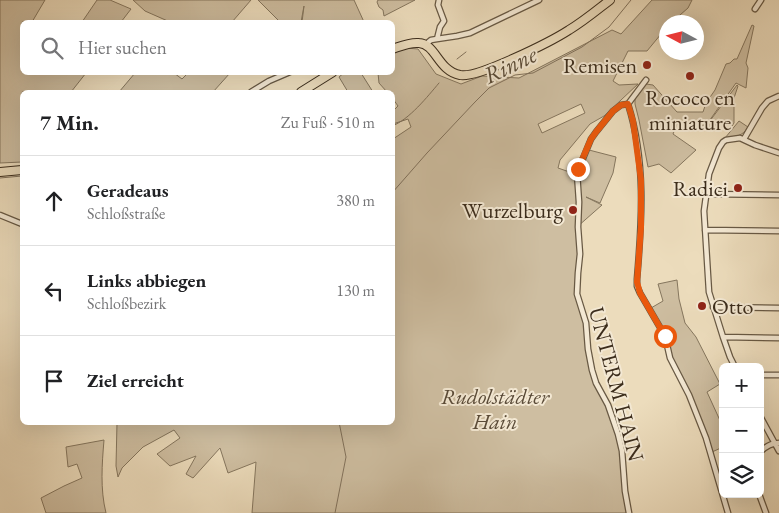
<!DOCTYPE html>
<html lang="de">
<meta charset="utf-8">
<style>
:root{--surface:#fff;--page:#f2f2f2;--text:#202124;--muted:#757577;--line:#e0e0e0}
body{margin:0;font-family:"EB Garamond",serif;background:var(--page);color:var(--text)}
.controls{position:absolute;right:15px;bottom:15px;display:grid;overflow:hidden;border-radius:8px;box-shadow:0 5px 20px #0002}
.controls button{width:45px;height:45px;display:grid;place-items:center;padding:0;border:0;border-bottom:1px solid var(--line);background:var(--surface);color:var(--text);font:25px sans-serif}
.compass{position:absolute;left:659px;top:15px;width:45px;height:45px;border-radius:50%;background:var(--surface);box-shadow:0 5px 20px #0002;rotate:277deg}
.stop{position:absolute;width:15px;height:15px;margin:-11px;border:4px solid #ea580c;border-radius:50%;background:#fff}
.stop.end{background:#ea580c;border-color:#fff;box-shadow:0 1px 5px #0008}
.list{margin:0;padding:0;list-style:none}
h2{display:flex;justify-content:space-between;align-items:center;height:65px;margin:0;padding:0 20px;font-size:21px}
h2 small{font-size:16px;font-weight:400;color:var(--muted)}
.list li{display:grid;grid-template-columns:32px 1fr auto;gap:15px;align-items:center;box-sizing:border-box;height:90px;padding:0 20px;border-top:1px solid var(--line)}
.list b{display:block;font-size:19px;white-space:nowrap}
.list p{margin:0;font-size:16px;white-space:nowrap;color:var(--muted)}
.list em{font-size:16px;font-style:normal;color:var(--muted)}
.icon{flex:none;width:28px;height:28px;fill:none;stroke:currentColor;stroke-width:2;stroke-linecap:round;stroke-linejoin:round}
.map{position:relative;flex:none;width:779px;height:513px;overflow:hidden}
.search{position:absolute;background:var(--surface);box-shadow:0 5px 20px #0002;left:20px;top:20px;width:375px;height:55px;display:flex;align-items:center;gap:12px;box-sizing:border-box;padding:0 18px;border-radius:8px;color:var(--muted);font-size:19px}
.panel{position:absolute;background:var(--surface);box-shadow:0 5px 20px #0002;left:20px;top:90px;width:375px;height:335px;border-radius:8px}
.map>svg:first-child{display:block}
</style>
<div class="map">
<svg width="779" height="513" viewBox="0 0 779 513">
<rect width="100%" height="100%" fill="#ecdcbc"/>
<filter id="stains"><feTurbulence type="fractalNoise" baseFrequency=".004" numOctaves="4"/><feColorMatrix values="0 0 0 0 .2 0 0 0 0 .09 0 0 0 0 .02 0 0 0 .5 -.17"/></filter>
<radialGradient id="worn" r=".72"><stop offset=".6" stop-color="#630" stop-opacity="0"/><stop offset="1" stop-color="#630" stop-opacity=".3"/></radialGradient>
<path fill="#cebea1" stroke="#85765e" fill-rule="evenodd" d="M0,0H45L32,22H22V72L86,73L71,92H22V162L0,163Z
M97,0H110L131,9L121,22H82Z
M133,0H251L232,22H170L145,11Z
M258,0H354L364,22H302L304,6L301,22H280Z
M378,0H415L384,16L383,10L379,7L377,2Z
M652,0H692L688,8L672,22H666V28L647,51H628L613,81L619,85L638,84L604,116L590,124L560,160L558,168L578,175L589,150L616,157L613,173L600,203L586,197L602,205L577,227L579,253L576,295L583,316L589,359L613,424L620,448L627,513H252L256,462L228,473L220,448L193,478L186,474L196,456L170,466L157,454L180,438L174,430L143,447L122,468L118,477L116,466L117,423L392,422L393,139L411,127L408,119L393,124V111L398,106L393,99L392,92H387L379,83L378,73L392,72L393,53L406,48L418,49L436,74L461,84L482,76L519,78L612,30L621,34ZM581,104L585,113L542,133L538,124Z
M752,25L754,26L746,63L748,68L746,88L736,83L707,124L696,128L678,122L673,134L696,150L671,173L659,164L648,167L639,120L635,104V99L646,84L653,85L677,112H703L706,103L715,90L726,64L730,63L734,59H737Z
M345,72L361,73L373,92H348L339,77Z
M135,73H174L182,79L188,73H230L213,92H119Z
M737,85L738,86L734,98V123L732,126L721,120L710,130L706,126Z
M739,121L748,127C742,137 736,136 725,138Z
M677,280L679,299L685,323L696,337L720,384L707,392L723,427V447L712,452L708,437L672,358L667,336L651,308L663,301L658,284Z
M104,440C102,464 100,489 106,513H46L41,498L64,486L82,478L77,464L68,467L66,447Z"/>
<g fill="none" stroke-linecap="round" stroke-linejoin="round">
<path stroke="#82725c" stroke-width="1" d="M457,59L466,52
M392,126C409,120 428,96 439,83
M0,178L22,176
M392,193L427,153L475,102L489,88L515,75L533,73L582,47L609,27L631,0
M335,513L346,457L339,422"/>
<defs>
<path id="minor" d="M755,9L761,0
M437,39L440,27L444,21L438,5L439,0
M425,45L431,40L437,39L457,36L470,33L539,0
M251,92L269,81L290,72
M628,104C646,161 642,220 637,279V286L640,293L665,336L670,358L689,395L706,438L728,513
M744,139L762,108L768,101L779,96
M706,194L779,195
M0,215L22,224
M705,230L779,231
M713,307L779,308
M723,337L779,338
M735,367L730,357L723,337L709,292L704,211L709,174L719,148L723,142L726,140L740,138L755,145L779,153
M760,375H779
M760,416L779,451
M760,452C766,446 771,443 779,443
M759,494L766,513
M629,513L625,491L622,451L618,434L608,405L596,383L592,370L588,349L586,323L577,294L578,273L580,254L578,227L579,202L577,173L591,139L596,132L613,111L621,105L628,104L646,80"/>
<path id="primary" d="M392,49C401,46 410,42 419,43C436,44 438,71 460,75C477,79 552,41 569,30C584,21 597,10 610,0
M301,92L333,72
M0,172L22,170"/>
</defs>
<use href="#minor" stroke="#685944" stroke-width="7"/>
<use href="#primary" stroke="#3c2d1c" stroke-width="10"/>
<use href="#minor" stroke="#f3e8d3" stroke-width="4.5"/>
<use href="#primary" stroke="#ecdcbc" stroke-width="8"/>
</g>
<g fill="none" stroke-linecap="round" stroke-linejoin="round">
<path stroke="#ea580c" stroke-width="6" d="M578,169L591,139L596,132L613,111L621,105L628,104L633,121L641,180V227L637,282L640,293L665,336"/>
</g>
<g fill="#8f2418" stroke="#f3e8d3" stroke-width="2">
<circle cx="647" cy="65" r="5"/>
<circle cx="690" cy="76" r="5"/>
<circle cx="738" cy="188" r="5"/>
<circle cx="573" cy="210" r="5"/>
<circle cx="702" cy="306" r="5"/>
</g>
<g text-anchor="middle" stroke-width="4" stroke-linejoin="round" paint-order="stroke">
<g font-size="22" fill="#3c2d1c" stroke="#f3e8d3" text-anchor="end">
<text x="637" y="73">Remisen</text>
<text x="690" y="105" text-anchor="middle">Rococo en<tspan x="690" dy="25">miniature</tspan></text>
<text x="728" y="196">Radici</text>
<text x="563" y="218">Wurzelburg</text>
<text x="712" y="314" text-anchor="start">Otto</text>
</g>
<g font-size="22" fill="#3c2d1c" stroke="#f3e8d3">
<text transform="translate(617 384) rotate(75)" y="8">UNTERM HAIN</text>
</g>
<g font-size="22" font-style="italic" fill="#594a37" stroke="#f3e8d3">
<text x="495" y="404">Rudolstädter<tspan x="495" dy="25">Hain</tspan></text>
</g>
<g font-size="24" font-style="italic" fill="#594a36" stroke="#f3e8d3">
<text transform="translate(510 65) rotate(-26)" y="8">Rinne</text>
</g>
</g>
<rect width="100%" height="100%" filter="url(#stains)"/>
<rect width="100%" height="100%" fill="url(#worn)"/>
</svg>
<div class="controls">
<button>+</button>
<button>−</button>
<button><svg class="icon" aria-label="layers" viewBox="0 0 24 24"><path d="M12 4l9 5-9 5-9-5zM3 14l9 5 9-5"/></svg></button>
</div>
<svg class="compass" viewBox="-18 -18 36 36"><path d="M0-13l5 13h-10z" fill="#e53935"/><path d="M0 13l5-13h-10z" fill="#757577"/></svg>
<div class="stop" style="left:665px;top:336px"></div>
<div class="stop end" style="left:578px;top:169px"></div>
<div class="search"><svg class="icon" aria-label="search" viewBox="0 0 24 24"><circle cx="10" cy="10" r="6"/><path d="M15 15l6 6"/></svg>Hier suchen</div>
<section class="panel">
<h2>7 Min.<small>Zu Fuß · 510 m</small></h2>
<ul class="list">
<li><svg class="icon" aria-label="ahead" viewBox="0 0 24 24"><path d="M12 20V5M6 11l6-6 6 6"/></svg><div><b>Geradeaus</b><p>Schloßstraße</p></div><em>380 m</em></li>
<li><svg class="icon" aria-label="left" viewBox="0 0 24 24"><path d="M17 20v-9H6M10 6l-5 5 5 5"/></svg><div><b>Links abbiegen</b><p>Schloßbezirk</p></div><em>130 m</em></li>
<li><svg class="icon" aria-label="arrive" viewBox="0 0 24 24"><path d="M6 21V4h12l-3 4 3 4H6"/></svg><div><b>Ziel erreicht</b></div></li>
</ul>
</section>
</div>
